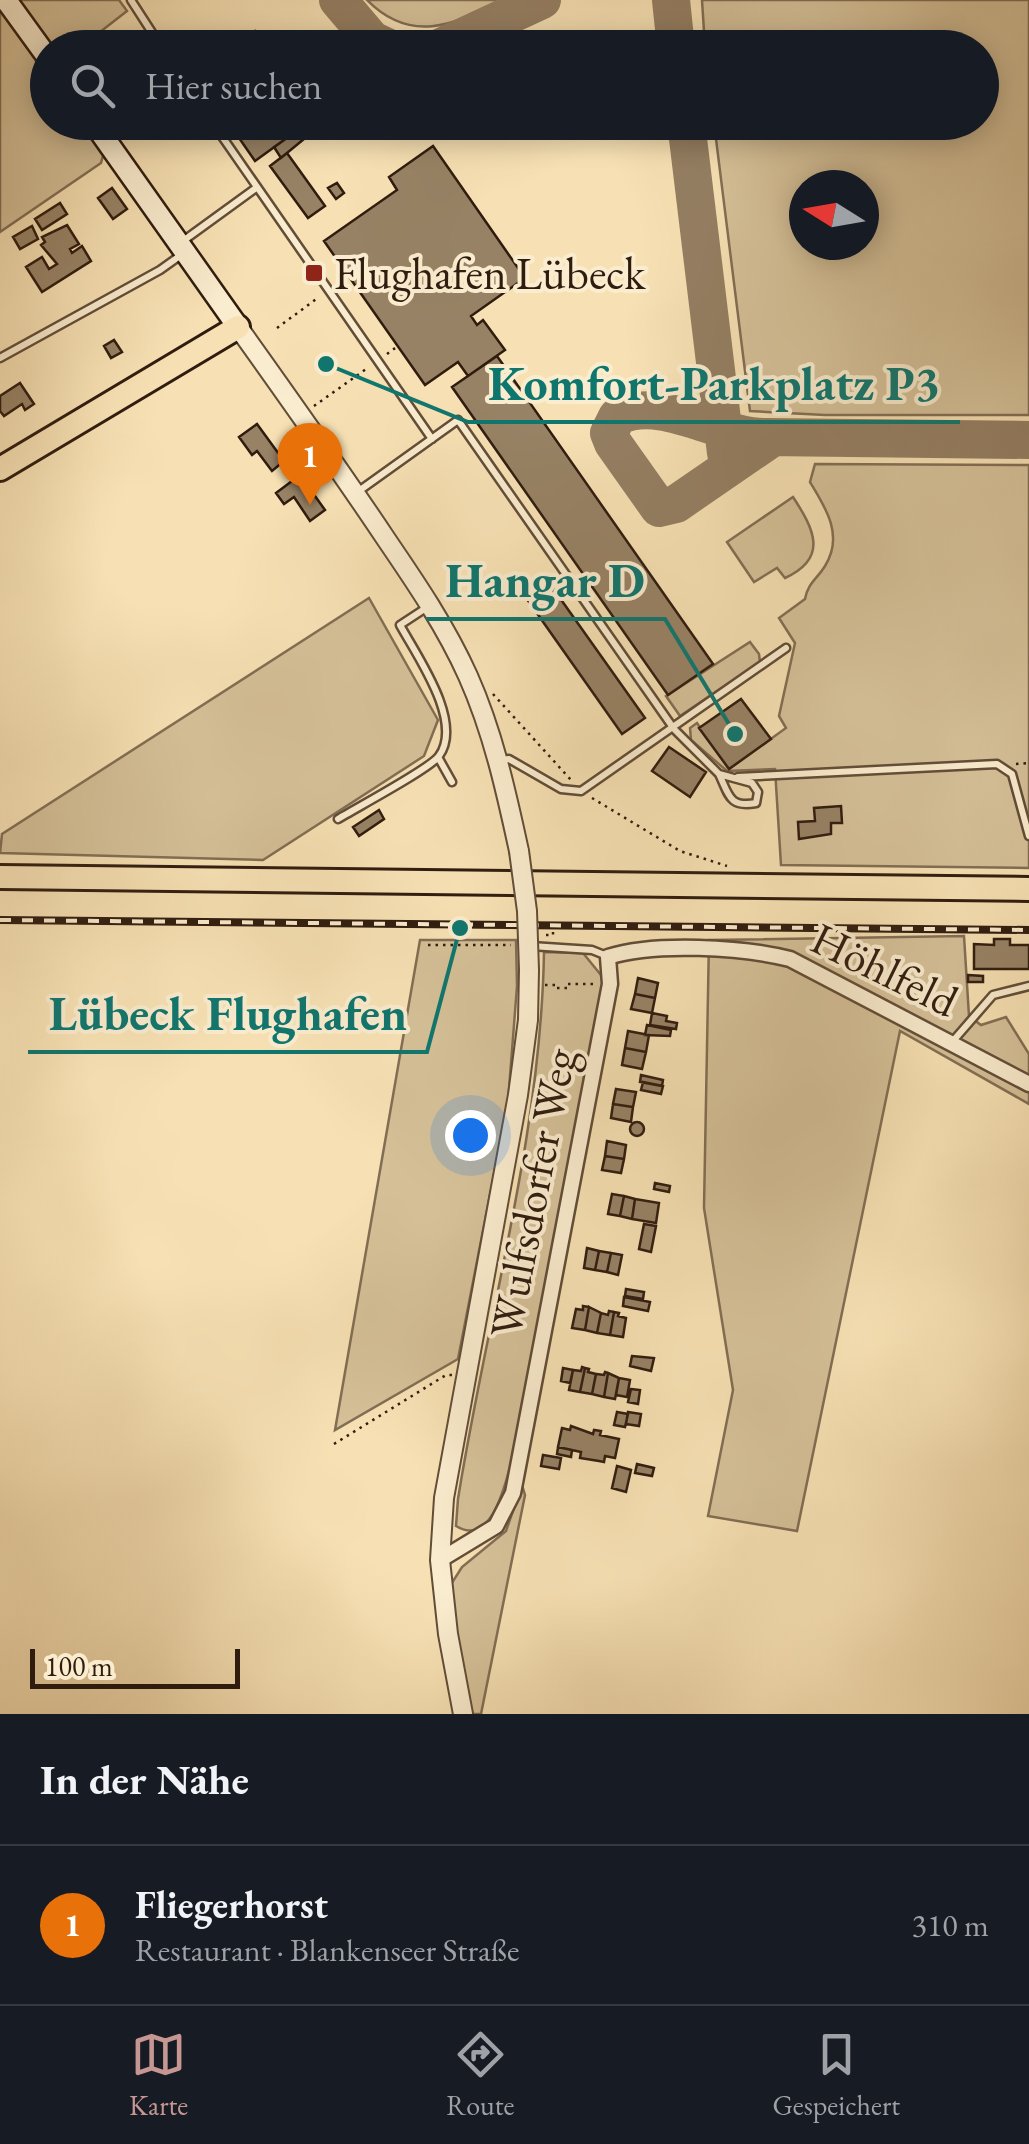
<!DOCTYPE html>
<html lang="de">
<meta charset="utf-8">
<style>
:root{--surface:#171b24;--page:#20242c;--text:#f1f3f6;--muted:#9ea1a6;--line:#363941;--accent:#c59692}
body{margin:0;font-family:"EB Garamond",serif;background:var(--page);color:var(--text)}
.compass{position:absolute;left:789px;top:170px;width:90px;height:90px;border-radius:50%;background:var(--surface);box-shadow:0 5px 25px #0003;rotate:281deg}
.scale{position:absolute;left:30px;bottom:25px;width:210px;box-sizing:border-box;padding-left:10px;border:5px solid #301c0f;border-top:0;font-size:28px;line-height:35px;white-space:nowrap;color:#301c0f;-webkit-text-stroke:8px #faecce;paint-order:stroke}
.you{position:absolute;left:470px;top:1135px;width:35px;height:35px;margin:-25px;border:8px solid #fff;border-radius:50%;background:#1a73e8;box-shadow:0 0 0 15px #1a73e833}
.badge{display:grid;place-items:center;width:65px;height:65px;border-radius:50%;background:var(--accent);color:#fff;font-size:32px;font-weight:700}
.pin{position:absolute;translate:-50% -82px;filter:drop-shadow(0 2px 5px #0008)}
.pin::after{content:'';position:absolute;top:52px;width:35px;height:30px;background:inherit;clip-path:polygon(0 0,100% 0,50% 100%)}
.list{margin:0;padding:0;list-style:none}
h2{display:flex;justify-content:space-between;align-items:center;height:130px;margin:0;padding:0 40px;font-size:42px}
h2 small{font-size:32px;font-weight:400;color:var(--muted)}
.list li{display:grid;grid-template-columns:65px 1fr auto;gap:30px;align-items:center;box-sizing:border-box;height:160px;padding:0 40px;border-top:2px solid var(--line)}
.list b{display:block;font-size:38px;white-space:nowrap}
.list p{margin:0;font-size:32px;white-space:nowrap;color:var(--muted)}
.list em{font-size:32px;font-style:normal;color:var(--muted)}
.icon{flex:none;width:55px;height:55px;fill:none;stroke:currentColor;stroke-width:2;stroke-linecap:round;stroke-linejoin:round}
.map{position:relative;flex:none;width:1029px;height:1714px;overflow:hidden}
.search{position:absolute;background:var(--surface);box-shadow:0 5px 25px #0003;left:30px;right:30px;top:30px;height:110px;display:flex;align-items:center;gap:25px;box-sizing:border-box;padding:0 35px;border-radius:55px;color:var(--muted);font-size:38px}
.sheet{height:290px;background:var(--surface)}
nav{display:flex;justify-content:space-around;align-items:center;box-sizing:border-box;height:140px;border-top:2px solid var(--line);background:var(--surface);font-size:28px;color:var(--muted)}
nav a{display:grid;justify-items:center;gap:5px}
nav .on{color:var(--accent)}
.map>svg:first-child{display:block}
</style>
<div class="map">
<svg width="1029" height="1714" viewBox="0 0 1029 1714">
<rect width="100%" height="100%" fill="#f7e1b4"/>
<filter id="stains"><feTurbulence type="fractalNoise" baseFrequency=".002" numOctaves="4"/><feColorMatrix values="0 0 0 0 .2 0 0 0 0 .09 0 0 0 0 .02 0 0 0 .5 -.17"/></filter>
<radialGradient id="worn" r=".72"><stop offset=".6" stop-color="#630" stop-opacity="0"/><stop offset="1" stop-color="#630" stop-opacity=".3"/></radialGradient>
<path fill="#d5c098" stroke="#826e54" stroke-width="2.5" fill-rule="evenodd" d="M0,0H119L127,11L91,39L95,47L48,48V122L112,123L101,163L0,232Z
M367,0H506C456,23 412,46 367,0Z
M702,0H1029V415H825L750,411L714,123L982,122V48L705,47ZM804,185H864V245H804Z
M815,464L1029,465V868L781,865L775,769L727,771L691,740L690,728L697,723L729,769L786,728L779,716L795,643L779,618L805,599C808,583 817,579 825,566C844,536 826,508 810,482Z
M793,497C814,529 829,558 785,578L777,568L754,582L727,542Z
M369,598L438,720L424,756L263,860L0,853L2,834Z
M750,642L759,654L760,662L680,716L666,696Z
M964,936L969,1016L981,1025L1006,1017L1029,1054V1104L900,1031L797,1531L708,1516L733,1390L704,1208L709,940Z
M420,940H516L517,986L508,1102L458,1359L335,1430Z
M544,952L583,953L605,980L510,1467C504,1489 490,1547 456,1526L458,1499C487,1317 541,1137 544,952Z
M522,1485L525,1495L481,1714H470L448,1589L462,1567L506,1531Z"/>
<g fill="none" stroke-linecap="round" stroke-linejoin="round">
<path stroke="#947e62" stroke-width="38" d="M338,0L372,40L389,48
M671,0L676,48
M439,48L542,0
M686,122L726,453
M772,438L676,504L659,508L613,443L609,433L617,417C661,394 720,438 766,437L1029,440"/>
</g>
<path fill="#978265" stroke="#301c0f" stroke-width="2.5" d="M255,31L267,48H232Z
M228,122H309L255,161Z
M304,126L310,134L281,158L274,147Z
M433,146L525,278L471,316L477,325L483,320L505,350L468,376L458,362L425,385L324,241L397,190L389,177Z
M287,153L325,206L308,218L270,166Z
M337,183L344,193L336,199L328,188Z
M112,188L127,209L113,219L98,198Z
M60,203L67,214L42,230L35,219Z
M67,225L79,244L70,249L72,253L82,246L91,261L42,292L26,267L42,257L49,269L57,264L41,245L45,242L42,237Z
M32,226L38,239L20,249L13,237Z
M114,340L122,352L111,358L104,346Z
M497,356L713,664L668,695L452,387Z
M20,383L34,404L25,410L22,404L4,416L0,411V396Z
M257,424L284,461L272,471L257,451L252,455L239,437Z
M300,475L325,510L310,521L294,497L284,504L276,493Z
M545,577L645,718L622,734L522,592Z
M741,699L771,739L729,769L699,728Z
M669,747L706,772L690,797L652,771Z
M841,806L842,823H831V834L799,839L798,822L815,821L814,808Z
M379,810L384,819L359,836L353,827Z
M994,939H1010V945H1029V969H974V944L994,945Z
M968,975L983,976V982H968Z
M638,978L658,983L655,998L635,994Z
M635,994L655,998L652,1013L631,1009Z
M652,1013L667,1016L666,1021L677,1023L676,1029L650,1025Z
M647,1025L671,1030L670,1036L645,1035Z
M628,1031L649,1035L646,1052L625,1048Z
M625,1048L646,1052L642,1069L622,1065Z
M641,1075L663,1080L662,1086L640,1082Z
M643,1082L663,1086L661,1094L641,1090Z
M616,1089L636,1092L633,1107L613,1104Z
M613,1104L633,1107L631,1122L611,1118Z
M630 1129a7 7 0 1 1 14 0a7 7 0 1 1-14 0Z
M607,1141L626,1145L624,1159L605,1156Z
M605,1156L624,1159L621,1173L602,1170Z
M655,1183L670,1186L669,1192L654,1189Z
M612,1194L624,1196L620,1216L608,1214Z
M624,1196L635,1199L632,1219L620,1216Z
M635,1199L659,1203L656,1223L632,1219Z
M644,1224L656,1226L651,1252L639,1249Z
M587,1248L599,1251L595,1270L584,1268Z
M599,1251L611,1253L607,1272L595,1270Z
M611,1253L622,1255L618,1275L607,1272Z
M626,1289L644,1292L643,1299L625,1296Z
M624,1297L650,1302L648,1311L623,1306Z
M583,1306L589,1307L585,1330L572,1328L576,1309L583,1310Z
M589,1307L601,1313L597,1333L585,1330Z
M609,1311L614,1312L610,1335L597,1333L601,1313L608,1315Z
M614,1312L619,1313L618,1316L626,1318L623,1337L610,1335Z
M632,1356L654,1358L651,1371L630,1366Z
M582,1367L585,1368L580,1392L569,1390L573,1370L581,1371Z
M563,1368L573,1370L570,1383L561,1381Z
M585,1368L589,1369L588,1372L596,1374L592,1394L580,1392Z
M605,1372L608,1373L604,1397L592,1394L596,1374L604,1375Z
M608,1373L619,1378L615,1399L604,1397Z
M619,1378L630,1380L627,1397L616,1395Z
M631,1389L640,1390L638,1404L628,1402Z
M617,1412L628,1414L625,1427L614,1425Z
M628,1412L641,1414L639,1426L626,1424Z
M571,1426L593,1434L594,1430L601,1431L600,1435L619,1439L615,1458L605,1456L604,1462L599,1461L580,1458L581,1452L558,1447L562,1428L570,1430Z
M558,1447L572,1450L571,1457L557,1454Z
M543,1455L561,1458L559,1469L541,1466Z
M637,1464L654,1468L652,1476L635,1473Z
M617,1466L631,1470L626,1492L612,1488Z"/>
<g fill="none" stroke-linecap="round" stroke-linejoin="round">
<defs>
<path id="service" d="M131,0L162,48
M212,122L432,439
M183,241L256,188
M0,358L160,270L181,255
M356,493L458,420L674,729L719,774L752,783L758,792L756,803C729,808 729,795 719,774
M438,757L452,782
M500,760L509,759L561,789L581,791L786,648
M738,777L997,764L1012,774L1029,836
M338,819C356,808 431,768 439,756C464,722 417,656 400,625L429,606
M531,946L592,950L607,956
M953,1041L993,995L1029,986"/>
<path id="minor" d="M440,1560L496,1526L513,1493L610,984L608,957C654,942 743,947 790,959L1029,1084"/>
<path id="tertiary" d="M238,327C288,397 338,467 386,539C416,583 446,627 468,676C493,732 506,791 519,851
M463,1714L448,1634L440,1560L444,1498L518,1095L528,1020L529,970"/>
<path id="secondary" d="M6,0L48,58
M93,122L238,327"/>
<path id="primary" d="M0,469L238,327
M0,877L1029,889"/>
</defs>
<use href="#service" stroke="#624d38" stroke-width="11"/>
<use href="#minor" stroke="#624d38" stroke-width="19"/>
<use href="#tertiary" stroke="#624d38" stroke-width="22"/>
<use href="#secondary" stroke="#301c0f" stroke-width="25"/>
<use href="#primary" stroke="#301c0f" stroke-width="28"/>
<path stroke="#301c0f" stroke-width="2.5" stroke-dasharray="2.5 5" stroke-linecap="butt" d="M337,283L348,275
M277,328L319,297
M387,354L398,346
M314,406L369,367
M493,694L571,780
M1016,764L1029,763
M592,798L680,851L727,866
M546,935H553V928
M428,945H511
M545,985H556V988H568V984H594
M334,1444L446,1375H453"/>
<use href="#service" stroke="#faecce" stroke-width="6"/>
<use href="#minor" stroke="#faecce" stroke-width="14"/>
<use href="#tertiary" stroke="#faecce" stroke-width="18"/>
<use href="#secondary" stroke="#faecce" stroke-width="20"/>
<use href="#primary" stroke="#f7e1b4" stroke-width="22"/>
<defs>
<path id="rail" d="M0,920L1029,930"/>
</defs>
<use href="#rail" stroke="#301c0f" stroke-width="8"/>
<use href="#rail" stroke="#faecce" stroke-width="4" stroke-dasharray="11" stroke-linecap="butt"/>
<defs>
<path id="tertiary-bridge" d="M519,851L527,911L529,970"/>
</defs>
<use href="#tertiary-bridge" stroke="#624d38" stroke-width="22" stroke-linecap="butt"/>
<use href="#tertiary-bridge" stroke="#faecce" stroke-width="18"/>
</g>
<rect fill="#8f2418" stroke="#faecce" stroke-width="4" x="304" y="263" width="20" height="20" rx="5"/>
<g text-anchor="middle" stroke-width="8" stroke-linejoin="round" paint-order="stroke">
<g font-size="45" fill="#301c0f" stroke="#faecce" text-anchor="start">
<text x="334" y="289">Flughafen Lübeck</text>
</g>
<g font-size="45" fill="#301c0f" stroke="#faecce">
<text transform="translate(885 969) rotate(26)" y="16">Höhlfeld</text>
<text transform="translate(532 1193) rotate(-79)" y="16">Wulfsdorfer Weg</text>
</g>
</g>
<path fill="none" stroke="#0f766e" stroke-width="4" d="M326 364L468 422H960M735 734L665 619H426M460 928L427 1052H28"/>
<g fill="#0f766e" stroke="#faecce" stroke-width="4">
<circle cx="326" cy="364" r="10"/>
<circle cx="735" cy="734" r="10"/>
<circle cx="460" cy="928" r="10"/>
</g>
<g font-size="48" text-anchor="middle" font-weight="bold" fill="#0f766e" stroke="#faecce" stroke-width="8" stroke-linejoin="round" paint-order="stroke">
<text x="714" y="400">Komfort-Parkplatz P3</text>
<text x="545" y="597">Hangar D</text>
<text x="228" y="1030">Lübeck Flughafen</text>
</g>
<rect width="100%" height="100%" filter="url(#stains)"/>
<rect width="100%" height="100%" fill="url(#worn)"/>
</svg>
<svg class="compass" viewBox="-18 -18 36 36"><path d="M0-13l5 13h-10z" fill="#e53935"/><path d="M0 13l5-13h-10z" fill="#9ea1a6"/></svg>
<div class="scale">100 m</div>
<div class="you"></div>
<div class="pin badge" style="left:310px;top:505px;background:#e8710a">1</div>
<div class="search"><svg class="icon" aria-label="search" viewBox="0 0 24 24"><circle cx="10" cy="10" r="6"/><path d="M15 15l6 6"/></svg>Hier suchen</div>
</div>
<section class="sheet">
<h2>In der Nähe<small></small></h2>
<ul class="list">
<li><span class="badge" style="background:#e8710a">1</span><div><b>Fliegerhorst</b><p>Restaurant · Blankenseer Straße</p></div><em>310 m</em></li>
</ul>
</section>
<nav>
<a class="on"><svg class="icon" aria-label="map" viewBox="0 0 24 24"><path d="M3 6l6-2 6 2 6-2v14l-6 2-6-2-6 2zM9 4v14M15 6v14"/></svg>Karte</a>
<a><svg class="icon" aria-label="directions" viewBox="0 0 24 24"><path d="M12 3l9 9-9 9-9-9zM9 14v-3h6M13 9l2 2-2 2"/></svg>Route</a>
<a><svg class="icon" aria-label="saved" viewBox="0 0 24 24"><path d="M7 4h10v16l-5-4-5 4z"/></svg>Gespeichert</a>
</nav>
